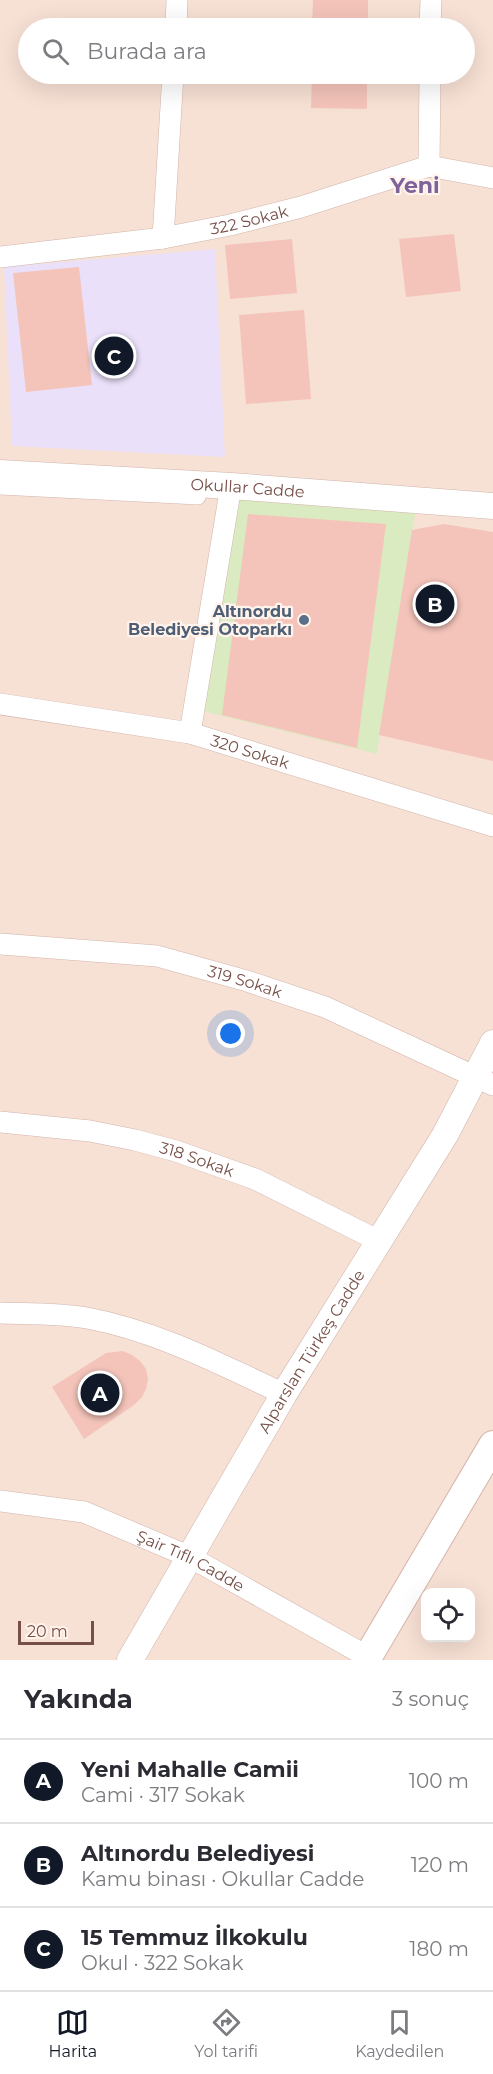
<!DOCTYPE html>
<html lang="tr">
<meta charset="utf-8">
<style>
:root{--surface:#fff;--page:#f7f7f7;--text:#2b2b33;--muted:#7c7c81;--line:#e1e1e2;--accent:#111827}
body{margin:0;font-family:Montserrat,sans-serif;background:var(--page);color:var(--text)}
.controls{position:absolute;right:18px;bottom:18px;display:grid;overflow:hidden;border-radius:12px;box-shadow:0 6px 24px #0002}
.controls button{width:54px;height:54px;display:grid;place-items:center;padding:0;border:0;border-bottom:2px solid var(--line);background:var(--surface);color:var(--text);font:30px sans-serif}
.scale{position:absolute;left:18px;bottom:15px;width:76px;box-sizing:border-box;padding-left:6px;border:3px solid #764f48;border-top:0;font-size:16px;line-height:21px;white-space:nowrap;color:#764f48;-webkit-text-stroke:4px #fff3eb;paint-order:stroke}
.you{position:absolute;left:231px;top:1034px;width:21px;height:21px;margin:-15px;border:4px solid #fff;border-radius:50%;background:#1a73e8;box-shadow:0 0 0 9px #1a73e833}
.badge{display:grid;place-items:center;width:39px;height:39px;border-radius:50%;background:var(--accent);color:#fff;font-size:20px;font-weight:700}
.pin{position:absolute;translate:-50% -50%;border:3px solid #fff;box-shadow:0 2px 6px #0006}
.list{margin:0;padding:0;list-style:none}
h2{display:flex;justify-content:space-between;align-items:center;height:78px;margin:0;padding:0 24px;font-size:26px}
h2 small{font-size:20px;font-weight:400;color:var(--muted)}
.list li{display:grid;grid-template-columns:39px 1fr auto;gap:18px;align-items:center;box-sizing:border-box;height:84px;padding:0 24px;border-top:2px solid var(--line)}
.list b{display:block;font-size:22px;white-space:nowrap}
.list p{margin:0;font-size:20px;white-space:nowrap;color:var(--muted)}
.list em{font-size:20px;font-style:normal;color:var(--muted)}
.icon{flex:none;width:33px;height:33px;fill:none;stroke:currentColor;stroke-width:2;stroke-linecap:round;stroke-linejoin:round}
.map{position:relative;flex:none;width:493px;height:1660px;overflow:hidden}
.search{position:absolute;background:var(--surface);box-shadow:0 6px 24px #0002;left:18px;right:18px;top:18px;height:66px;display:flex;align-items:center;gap:15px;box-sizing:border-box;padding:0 21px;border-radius:33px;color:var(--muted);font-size:22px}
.sheet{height:330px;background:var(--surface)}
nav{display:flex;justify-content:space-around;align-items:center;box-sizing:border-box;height:84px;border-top:2px solid var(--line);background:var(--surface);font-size:16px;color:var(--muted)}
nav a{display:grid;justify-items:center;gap:3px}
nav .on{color:var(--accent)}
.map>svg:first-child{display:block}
</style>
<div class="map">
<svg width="493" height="1660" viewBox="0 0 493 1660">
<rect width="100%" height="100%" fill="#fdeee3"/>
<path fill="#f7e0d4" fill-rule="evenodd" d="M0,0H493V1660H0ZM28,28H464V74H28ZM426,1592H470V1638H426Z"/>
<path fill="#ebe0f9" d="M215,249L225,457L12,446L4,267Z"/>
<path fill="#dbebc1" d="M228,498L417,501L377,754L194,709Z"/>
<path fill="#f4c4ba" d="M313,0H368V28H312Z
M312,74H367V109L311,108Z
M454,234L461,291L406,297L399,239Z
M292,239L297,293L230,299L225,245Z
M79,267L92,385L26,392L13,273Z
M304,310L311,399L246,404L239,315Z
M248,514L386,524L357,748L222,715Z
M444,524L493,532V761L379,735L412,530Z
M123,1351L132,1355L140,1361L146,1369L148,1379L146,1389L142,1397L134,1405L84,1439L52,1387L106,1353Z"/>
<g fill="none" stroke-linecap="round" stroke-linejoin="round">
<defs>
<path id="pedestrian" d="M0,487L198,497"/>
<g id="minor">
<path d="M176,28L177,0"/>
<path d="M430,28L431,0"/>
<path d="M429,166L430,74"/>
<path d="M163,238L173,74"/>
<path id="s1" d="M0,257L163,238L230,225L301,207L429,166L493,178"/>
<path id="s2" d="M0,704L190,733L493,826"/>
<path d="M190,733L231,486"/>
<path id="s3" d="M0,944L157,956L247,981L325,1007L493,1085"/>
<path id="s4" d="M0,1122L90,1131L135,1140L176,1151L255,1179L379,1241"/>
<path d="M0,1313C28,1314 59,1313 87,1318C157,1331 220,1364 284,1394"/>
<path id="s5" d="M0,1501L84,1512L190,1557L368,1657"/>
</g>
<g id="tertiary">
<path id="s6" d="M0,473L231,486L493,506"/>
<path id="s7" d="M130,1660L284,1394L445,1135L493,1043"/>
</g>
<path id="secondary" d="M366,1660L493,1445"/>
</defs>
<use href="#pedestrian" stroke="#d1b5ac" stroke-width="16"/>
<use href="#minor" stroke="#d1b5ac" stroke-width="22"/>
<use href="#tertiary" stroke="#d1b5ac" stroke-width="27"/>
<use href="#secondary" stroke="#d7b5ab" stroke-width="30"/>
<use href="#pedestrian" stroke="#fff" stroke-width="15"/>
<use href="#minor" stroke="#fff" stroke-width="21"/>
<use href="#tertiary" stroke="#fff" stroke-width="26"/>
<use href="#secondary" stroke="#fff" stroke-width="28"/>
</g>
<circle fill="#5c6f8a" stroke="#fff3eb" stroke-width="2" cx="304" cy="620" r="6"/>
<g text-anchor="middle" stroke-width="4.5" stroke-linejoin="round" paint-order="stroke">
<g font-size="16" fill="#764f48" stroke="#fff3eb">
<text dy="6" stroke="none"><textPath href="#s1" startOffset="252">322 Sokak</textPath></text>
<text dy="6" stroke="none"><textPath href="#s6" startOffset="248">Okullar Cadde</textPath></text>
<text dy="6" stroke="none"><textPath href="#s2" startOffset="255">320 Sokak</textPath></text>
<text dy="6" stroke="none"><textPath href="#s3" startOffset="249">319 Sokak</textPath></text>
<text dy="6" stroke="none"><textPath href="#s4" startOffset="201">318 Sokak</textPath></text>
<text dy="6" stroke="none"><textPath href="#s7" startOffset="358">Alparslan Türkeş Cadde</textPath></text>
<text dy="6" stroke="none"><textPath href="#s5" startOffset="202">Şair Tıflı Cadde</textPath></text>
</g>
<g font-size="16" font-weight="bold" fill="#4e5e75" stroke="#fff3eb" text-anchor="end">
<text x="292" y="617">Altınordu<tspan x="292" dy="18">Belediyesi Otoparkı</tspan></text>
</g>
<g font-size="22" font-weight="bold" fill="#7c639a" stroke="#fff3eb">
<text x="415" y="193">Yeni</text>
</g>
</g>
</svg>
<div class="controls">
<button><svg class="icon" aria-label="locate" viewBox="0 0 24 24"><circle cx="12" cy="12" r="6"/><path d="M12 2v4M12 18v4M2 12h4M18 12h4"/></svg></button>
</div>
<div class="scale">20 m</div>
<div class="you"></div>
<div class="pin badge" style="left:100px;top:1393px">A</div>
<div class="pin badge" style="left:435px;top:604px">B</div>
<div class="pin badge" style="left:114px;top:356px">C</div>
<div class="search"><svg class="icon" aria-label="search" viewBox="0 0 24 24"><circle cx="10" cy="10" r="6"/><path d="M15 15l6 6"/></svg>Burada ara</div>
</div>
<section class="sheet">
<h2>Yakında<small>3 sonuç</small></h2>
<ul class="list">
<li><span class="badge">A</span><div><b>Yeni Mahalle Camii</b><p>Cami · 317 Sokak</p></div><em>100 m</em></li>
<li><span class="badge">B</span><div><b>Altınordu Belediyesi</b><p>Kamu binası · Okullar Cadde</p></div><em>120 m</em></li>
<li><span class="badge">C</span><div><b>15 Temmuz İlkokulu</b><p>Okul · 322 Sokak</p></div><em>180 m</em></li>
</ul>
</section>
<nav>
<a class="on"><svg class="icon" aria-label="map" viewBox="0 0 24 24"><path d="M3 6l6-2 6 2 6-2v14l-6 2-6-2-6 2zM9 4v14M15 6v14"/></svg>Harita</a>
<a><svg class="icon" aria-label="directions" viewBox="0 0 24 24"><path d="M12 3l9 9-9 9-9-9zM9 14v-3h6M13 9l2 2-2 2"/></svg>Yol tarifi</a>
<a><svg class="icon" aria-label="saved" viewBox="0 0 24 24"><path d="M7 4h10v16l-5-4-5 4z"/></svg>Kaydedilen</a>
</nav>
